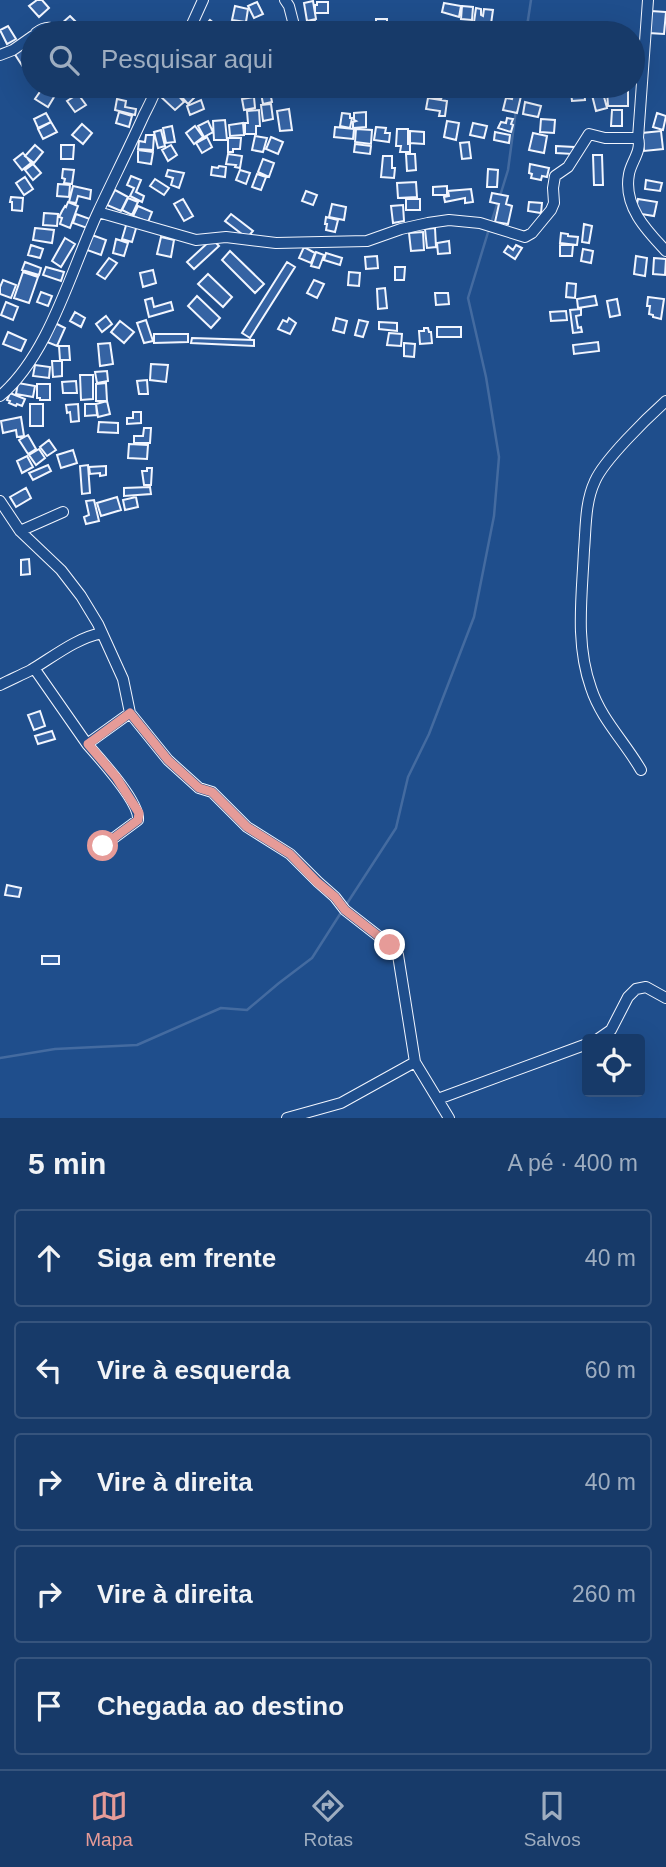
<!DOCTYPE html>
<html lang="pt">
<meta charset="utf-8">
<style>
:root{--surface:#173a69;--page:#244571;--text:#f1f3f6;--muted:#9eadc0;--line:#36547d;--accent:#e69b98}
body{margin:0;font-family:Helvetica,sans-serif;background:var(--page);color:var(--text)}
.controls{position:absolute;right:21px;bottom:21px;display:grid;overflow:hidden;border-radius:7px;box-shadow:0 7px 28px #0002}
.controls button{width:63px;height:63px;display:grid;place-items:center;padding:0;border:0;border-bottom:2px solid var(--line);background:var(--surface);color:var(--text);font:35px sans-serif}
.stop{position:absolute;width:21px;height:21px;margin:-16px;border:5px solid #e69b98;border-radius:50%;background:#fff}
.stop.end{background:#e69b98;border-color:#fff;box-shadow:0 2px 7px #0008}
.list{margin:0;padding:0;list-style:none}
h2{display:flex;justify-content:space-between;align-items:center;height:91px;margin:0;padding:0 28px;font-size:30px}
h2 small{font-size:23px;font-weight:400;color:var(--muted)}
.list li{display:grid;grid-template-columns:46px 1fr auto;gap:21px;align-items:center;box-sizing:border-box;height:98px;margin:0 14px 14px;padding:0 14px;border:2px solid var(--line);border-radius:7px}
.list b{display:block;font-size:26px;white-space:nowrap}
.list em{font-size:23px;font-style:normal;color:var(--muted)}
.icon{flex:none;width:38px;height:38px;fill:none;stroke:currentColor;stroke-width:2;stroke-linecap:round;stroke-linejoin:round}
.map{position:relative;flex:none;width:666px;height:1118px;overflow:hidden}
.search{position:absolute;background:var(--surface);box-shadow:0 7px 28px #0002;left:21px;right:21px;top:21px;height:77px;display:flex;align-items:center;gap:18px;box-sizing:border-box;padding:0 24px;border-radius:38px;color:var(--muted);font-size:26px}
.sheet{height:651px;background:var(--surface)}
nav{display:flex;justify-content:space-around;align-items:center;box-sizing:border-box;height:98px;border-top:2px solid var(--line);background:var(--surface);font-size:19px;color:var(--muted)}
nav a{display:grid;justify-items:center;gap:4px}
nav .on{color:var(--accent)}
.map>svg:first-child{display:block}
</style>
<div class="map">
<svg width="666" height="1118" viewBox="0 0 666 1118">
<rect width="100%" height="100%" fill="#1f4e8c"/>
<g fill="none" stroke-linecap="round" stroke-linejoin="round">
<path stroke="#446ba0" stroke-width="2.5" d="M526,33L531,0
M518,96L519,86
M500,196L508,170L516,110
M491,223L498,202
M346,905L396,828L408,777L429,734L474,617L494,516L499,457L486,377L468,298L489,229
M0,1058L55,1049L137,1045L221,1008L247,1010L279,983L312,958L342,911"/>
</g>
<path fill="#3563a3" stroke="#f2f6ff" stroke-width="2" d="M37,0H42L49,8L39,17L29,6Z
M313,1L316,19L307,21L304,3Z
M257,2L263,14L254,18L248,6Z
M317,2H328V13H315V5H317Z
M444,3L461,6L459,17L442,12Z
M235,6L248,9L246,22L232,20Z
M462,6L473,7L472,20L461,19Z
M476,8L481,9V15L483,16L484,9L493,10L491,24L474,22Z
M651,11L666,12L664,34L649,33Z
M70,16L80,26L71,33L61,24Z
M376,19H387V23H391V33H376Z
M210,20L220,28L216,33H209L203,28Z
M315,21L318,33H298L296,26Z
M8,26L16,39L7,44L0,30Z
M22,48L33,65L25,70L14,53Z
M44,86H47L57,92L48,107L35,99Z
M170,86L184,102L175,110L160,96Z
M432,86H447L441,99L428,95Z
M585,86H601L602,92L587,95Z
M187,87L195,97L188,104L179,94Z
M269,87L272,102L263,104L260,88Z
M584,90L585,100L572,101L571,92Z
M607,91H628V106H608Z
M603,93L607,108L596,111L592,95Z
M78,94L86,105L75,112L67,101Z
M513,94L521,96L517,113L503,110L506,98L512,99Z
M254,97L255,108L244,110L242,99Z
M428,98L447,101L445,116H439L440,111L426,109Z
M117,99L126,101L125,107L136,109L135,115L115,110Z
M201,100L204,109L190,115L187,106Z
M525,102L541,106L538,117L523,114Z
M271,104L273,119L263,121L261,105Z
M289,109L292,130L280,131L277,111Z
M259,110L260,126H256V134H245V123H248L247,111Z
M612,110H622V126H611Z
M119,112L132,116L129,127L116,123Z
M366,112V127L353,128V122L356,121L354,120V113Z
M46,113L51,122L38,128L34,119Z
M342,113L350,114V118H352L350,128L340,126Z
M657,113L666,116L663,130L653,127Z
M507,118L513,119L511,124L513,125L511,132L498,128L501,122L506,123Z
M541,119L555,120L554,133L540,132Z
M225,120L227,140H214L213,121Z
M208,121L213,132L204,137L198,126Z
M447,121L459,123L456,140L444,137Z
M51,122L57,132L43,139L38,129Z
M243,123L244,135L230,136L229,125Z
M473,123L487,126L484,138L470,135Z
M82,124L92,133L83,144L72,135Z
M172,126L175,142L166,143L163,128Z
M195,126L203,137L194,144L186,133Z
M335,127L354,129L353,139L334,137Z
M376,127L386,128L385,133H390L389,142L374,140Z
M356,129L372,130L371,144L355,142Z
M397,129H408V144H410V152H400L401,146H396Z
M161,130L165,146L158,148L154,132Z
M410,131L424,132V144L410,143Z
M661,131L663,149L644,151L642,133Z
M495,132L510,135L509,143L494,140Z
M533,133L547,136L544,153L529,150Z
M146,135H154L153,150L138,149L139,141L145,142Z
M255,136L267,138L263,152L252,150Z
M207,137L212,147L202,153L196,143Z
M271,137L283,142L278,154L266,149Z
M228,138H241L240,149H233V152H228Z
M469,142L471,158L462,159L460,143Z
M355,144L371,146L370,154L354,152Z
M35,145L43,152L34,163L25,156Z
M61,145H74L73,159H61Z
M171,145L177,155L168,161L162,150Z
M556,146L574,147L573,154L556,153Z
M138,150L153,152L151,164L138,162Z
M23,153L31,163L22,170L14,160Z
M228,154L242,156L240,168L235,167L236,165L226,164Z
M406,154H415L416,170L407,171Z
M593,155H602L603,185H594Z
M383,156H392V168H395L394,178L381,177Z
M263,159L274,163L269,177L258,172Z
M33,164L41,173L33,180L25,170Z
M530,164L549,168L547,177L542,176L541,180L531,178L532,174L529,173Z
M219,166L226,167L225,177L211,175L212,167L218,168Z
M63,169L74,170L72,184L64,183L65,179L62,178Z
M488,169L498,170L497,187H487Z
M168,170L184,173L179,188L171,185L173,178L166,176Z
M240,170L250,173L246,184L236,180Z
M257,174L266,177L261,190L252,187Z
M131,176L141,180L136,192L144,196L142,202L130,196L134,188L127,185Z
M25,177L33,189L24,195L16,183Z
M155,179L169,188L164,195L150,186Z
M646,180L662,183L660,191L645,189Z
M416,182L417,197L398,198L397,183Z
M58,184L70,185L69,197L57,196Z
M73,186L91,190L90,199L78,196L76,203L69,202Z
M447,186V195H433V187Z
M471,189L473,202L465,203V198L445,202L444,197L449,196L448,191Z
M115,190L128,197L121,211L107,205Z
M306,191L317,195L313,205L302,201Z
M492,193L508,196L506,204L512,206L508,224L495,222L499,204L490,202Z
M11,197L23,198L22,211L12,210V202H10Z
M128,198L138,202L132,215L122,210Z
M183,199L193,216L184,221L174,204Z
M406,199H420V210H406Z
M638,199L657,202L654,216L635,213Z
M68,202L78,206L70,228L60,224L62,218L59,217L62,211L65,206L66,207Z
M529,202L542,203L541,213L528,211Z
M332,204L346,207L344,220L329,217Z
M403,205L404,221L393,223L391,206Z
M138,206L152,212L148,222L133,216Z
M44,213L58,214L57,226L43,225Z
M76,214L90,219L87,228L73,223Z
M231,214L253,231L247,238L225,221Z
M326,217L338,220L335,232L326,230L327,224H325Z
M127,222L137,225L132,242L122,239Z
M584,224L592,226L589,243L582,242Z
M35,228L54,230L52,243L33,240Z
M435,228L436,247L427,248L425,229Z
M423,232L424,250L411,251L409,233Z
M561,233L568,234V236L578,237L577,245L560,243Z
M92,235L106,240L101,255L87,250Z
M161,237L174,240L171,257L157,254Z
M65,238L75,244L61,267L52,261Z
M116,239L128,243L124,256L113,253Z
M212,239L219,246L194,269L187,262Z
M449,241L450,253L438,254L437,243Z
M31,245L43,249L40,258L28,255Z
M516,245L522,248L515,259L504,252L508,246L513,250Z
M560,245H573L572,256H560Z
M304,247L315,253L311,263L299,258Z
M583,249L593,251L591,263L581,261Z
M230,251L264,284L255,293L222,260Z
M316,252L324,255L319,268L311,266Z
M326,253L342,258L340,265L324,260Z
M377,256L378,268L366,269L365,257Z
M636,256L647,258L645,276L634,274Z
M109,258L117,263L105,279L97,274Z
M654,258L666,259L665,275L653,274Z
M25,262L41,268L39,275L22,270Z
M287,262L295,267L250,338L242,333Z
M46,267L64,272L61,281L43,275Z
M395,267H405L404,280H395Z
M153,270L156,283L143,287L140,273Z
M23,272L38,277L29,303L14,298Z
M349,272L360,273L359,286L348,285Z
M208,274L232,297L223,307L198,284Z
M3,280L16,285L11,298L0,294V287Z
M314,280L324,284L317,298L307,293Z
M567,283L576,284L575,298L566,297Z
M385,288L387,308L378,309L377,289Z
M41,292L52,296L48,306L37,302Z
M435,293H448L449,304L436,305Z
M197,296L220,318L211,328L188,306Z
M595,296L597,305L578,308L577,299Z
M648,297L664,299L661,319L653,317V315L649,314L650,306H647Z
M152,298L154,307L171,302L173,310L149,317L145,300Z
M617,299L620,315L610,317L607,301Z
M6,302L18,307L13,320L1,315Z
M581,309V315L576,316L578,328L581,327L582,332L573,333L570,310Z
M566,311L567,320L551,321L550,312Z
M75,312L85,318L81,327L70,321Z
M106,316L112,324L102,332L96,324Z
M289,318L296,323L290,334L278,329L283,320L287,322Z
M336,318L347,321L344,333L333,330Z
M146,320L153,341L144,343L137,323Z
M359,320L368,322L363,337L355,335Z
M120,321L134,332L124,343L111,332Z
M379,322L397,323V331L379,329Z
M55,323L65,328L57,346L47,342Z
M437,327H461V337H437Z
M424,328H428L429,332H431L432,343L420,344L419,331H424Z
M8,332L26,340L21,351L3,344Z
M389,333L402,334L401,346L387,345Z
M154,334H188V342L154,343Z
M192,338L254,340V346L191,343Z
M598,342L599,351L574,354L573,345Z
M110,343L113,364L100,366L98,344Z
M404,343L415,344L414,357L404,356Z
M59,346H69L70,360H60Z
M52,361H62V376L53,377Z
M151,364L168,365L166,382L150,380Z
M35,365L50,367L49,378L33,376Z
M107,371L108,381L97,383L95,372Z
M80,375H93V399L81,400Z
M147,380L148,394H139L137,381Z
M76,381L77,393H63L62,382Z
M18,383L35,386L33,397L16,394Z
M106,383L107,401H96V384Z
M37,384H50V400H40V398H37Z
M10,393L25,399L22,406L17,404L16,406L9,403L10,401L7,400Z
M107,401L110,414L98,417L96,404Z
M30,404H43V426H30Z
M78,404L79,421L71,422L70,412L67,413L66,405Z
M85,404H96L97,415L85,416Z
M133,412H141V423L127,424V418H133Z
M21,417L24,436L17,437L16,430L3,433L1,421Z
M99,422L118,423V433L98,432Z
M144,428H151L150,443H134V436H143Z
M28,435L36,449L28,454L19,440Z
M49,440L56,450L47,456L40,447Z
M129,444L148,445L147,459L128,458Z
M39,449L45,458L36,465L29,455Z
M73,450L77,463L61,468L57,455Z
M27,456L33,467L22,473L17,461Z
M48,465L51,471L33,480L29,473Z
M88,465L90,493L82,494L80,466Z
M106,466V475L100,476V473L90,474L89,467Z
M147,468H152L151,485H144L142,471H147Z
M150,487L151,494L124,496V488Z
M26,488L31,498L16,507L10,497Z
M117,497L121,510L101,516L97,503Z
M136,497L138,507L125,510L123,500Z
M94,500L99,521L86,524L84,517L89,515L86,501Z
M29,559L30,574L21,575V560Z
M40,711L45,726L34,730L28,715Z
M52,731L55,739L38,744L35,736Z
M7,885L21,888L19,897L5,895Z
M42,956H59V964H42Z"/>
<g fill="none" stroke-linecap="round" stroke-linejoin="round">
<defs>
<path id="minor" d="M285,0L289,6L296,33
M648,0L638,138C642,151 631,162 629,174C623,206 646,230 666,251
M36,33C46,25 53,27 62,33
M188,33L203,0
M0,55L13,50L33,36
M98,212L196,240L226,237L276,243L367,241L401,229L428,223L449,220L480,223L525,237L532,233L551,210L554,203L553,188L555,176L568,167L589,134L605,138H638
M0,396C49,355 71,270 98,212C113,180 129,148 144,115C149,105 154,96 157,86
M0,501L20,531L61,570L81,596L98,624L123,679L130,713L168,760L199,788L212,792L247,827L290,854L318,882L335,897L345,910L395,949L398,955L415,1062L449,1118
M20,531L63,512
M34,668L87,744L130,713
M0,685C10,680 21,675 31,670C53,657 76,638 102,633
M87,744C100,759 140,802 138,820L103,846
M641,770C625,742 601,719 591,688C575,643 582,596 584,550C586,527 585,502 595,481C604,460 647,418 666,401
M598,1039L611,1030L628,997L636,989L646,987L666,998
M438,1099L587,1044
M287,1118L341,1103L415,1062"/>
</defs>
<use href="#minor" stroke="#f2f6ff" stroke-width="12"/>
<use href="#minor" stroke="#1f4e8c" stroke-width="10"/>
</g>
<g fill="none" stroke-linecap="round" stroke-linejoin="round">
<path stroke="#e69b98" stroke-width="9" d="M103,846L138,820L139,813L116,777L88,744L130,713L168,760L199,788L212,792L247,827L290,854L317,882L335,897L345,910L390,945"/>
</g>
</svg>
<div class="controls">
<button><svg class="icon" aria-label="locate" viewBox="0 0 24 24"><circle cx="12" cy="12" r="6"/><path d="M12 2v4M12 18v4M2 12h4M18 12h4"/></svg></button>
</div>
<div class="stop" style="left:103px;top:846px"></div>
<div class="stop end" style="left:390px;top:945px"></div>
<div class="search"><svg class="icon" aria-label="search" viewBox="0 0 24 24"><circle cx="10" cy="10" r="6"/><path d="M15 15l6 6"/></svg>Pesquisar aqui</div>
</div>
<section class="sheet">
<h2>5 min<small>A pé · 400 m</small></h2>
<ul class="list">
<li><svg class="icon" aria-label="ahead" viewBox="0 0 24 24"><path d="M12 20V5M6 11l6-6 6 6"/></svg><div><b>Siga em frente</b></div><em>40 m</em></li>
<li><svg class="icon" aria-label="left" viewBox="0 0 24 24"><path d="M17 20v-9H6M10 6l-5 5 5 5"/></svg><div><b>Vire à esquerda</b></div><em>60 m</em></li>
<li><svg class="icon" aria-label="right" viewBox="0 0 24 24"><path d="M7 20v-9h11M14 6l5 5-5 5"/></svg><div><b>Vire à direita</b></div><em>40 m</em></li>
<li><svg class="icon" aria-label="right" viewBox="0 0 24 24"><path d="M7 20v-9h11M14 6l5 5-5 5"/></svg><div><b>Vire à direita</b></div><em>260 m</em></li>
<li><svg class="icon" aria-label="arrive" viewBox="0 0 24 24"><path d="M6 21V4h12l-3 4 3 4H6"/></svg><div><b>Chegada ao destino</b></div></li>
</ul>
</section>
<nav>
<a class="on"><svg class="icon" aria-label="map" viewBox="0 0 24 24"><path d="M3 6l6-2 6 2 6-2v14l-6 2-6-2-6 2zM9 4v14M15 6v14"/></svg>Mapa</a>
<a><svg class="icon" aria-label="directions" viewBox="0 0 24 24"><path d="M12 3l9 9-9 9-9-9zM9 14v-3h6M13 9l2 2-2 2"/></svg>Rotas</a>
<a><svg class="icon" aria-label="saved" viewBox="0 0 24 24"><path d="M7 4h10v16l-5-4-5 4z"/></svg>Salvos</a>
</nav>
